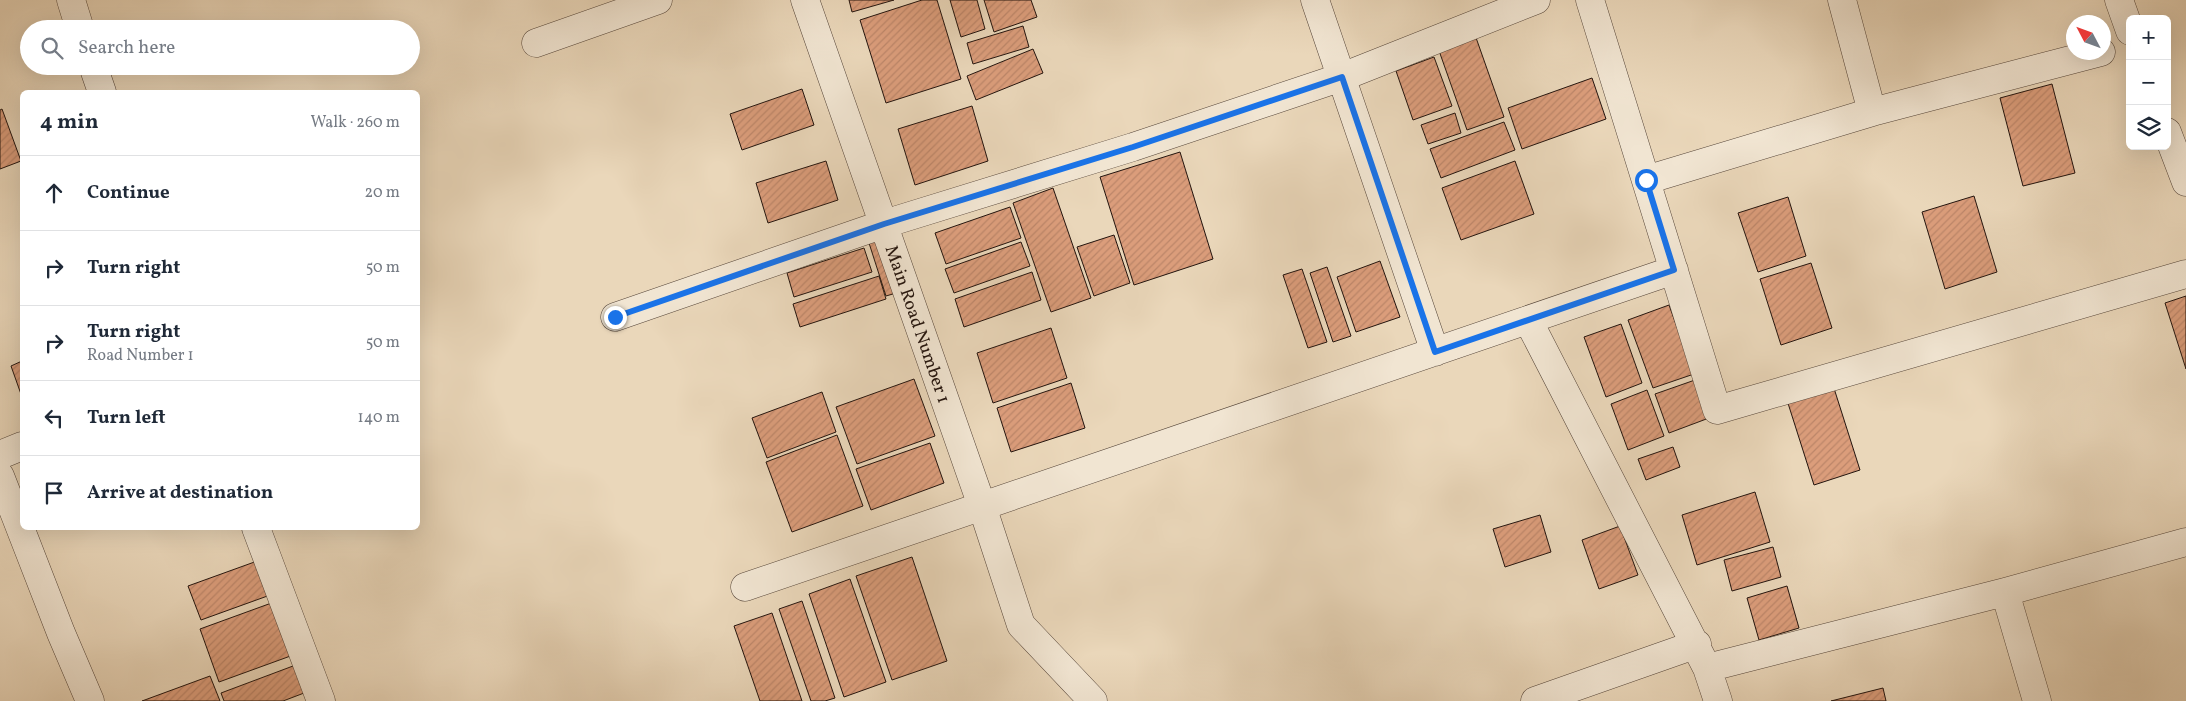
<!DOCTYPE html>
<meta charset="utf-8">
<style>
:root{--surface:#fff;--page:#f6f6f7;--text:#1f2937;--muted:#747a83;--line:#e0e1e3}
body{margin:0;font-family:Vollkorn,serif;background:var(--page);color:var(--text)}
.controls{position:absolute;right:15px;top:15px;display:grid;overflow:hidden;border-radius:8px;box-shadow:0 5px 20px #0002}
.controls button{width:45px;height:45px;display:grid;place-items:center;padding:0;border:0;border-bottom:1px solid var(--line);background:var(--surface);color:var(--text);font:25px sans-serif}
.compass{position:absolute;left:2066px;top:15px;width:45px;height:45px;border-radius:50%;background:var(--surface);box-shadow:0 5px 20px #0002;rotate:311deg}
.stop{position:absolute;width:15px;height:15px;margin:-11px;border:4px solid #1a73e8;border-radius:50%;background:#fff}
.stop.end{background:#1a73e8;border-color:#fff;box-shadow:0 1px 5px #0008}
.list{margin:0;padding:0;list-style:none}
h2{display:flex;justify-content:space-between;align-items:center;height:65px;margin:0;padding:0 20px;font-size:21px}
h2 small{font-size:16px;font-weight:400;color:var(--muted)}
.list li{display:grid;grid-template-columns:32px 1fr auto;gap:15px;align-items:center;box-sizing:border-box;height:75px;padding:0 20px;border-top:1px solid var(--line)}
.list b{display:block;font-size:19px;white-space:nowrap}
.list p{margin:0;font-size:16px;white-space:nowrap;color:var(--muted)}
.list em{font-size:16px;font-style:normal;color:var(--muted)}
.icon{flex:none;width:28px;height:28px;fill:none;stroke:currentColor;stroke-width:2;stroke-linecap:round;stroke-linejoin:round}
.map{position:relative;flex:none;width:2186px;height:701px;overflow:hidden}
.search{position:absolute;background:var(--surface);box-shadow:0 5px 20px #0002;left:20px;top:20px;width:400px;height:55px;display:flex;align-items:center;gap:12px;box-sizing:border-box;padding:0 18px;border-radius:28px;color:var(--muted);font-size:19px}
.panel{position:absolute;background:var(--surface);box-shadow:0 5px 20px #0002;left:20px;top:90px;width:400px;height:440px;border-radius:8px}
.map>svg:first-child{display:block}
</style>
<div class="map">
<svg width="2186" height="701" viewBox="0 0 2186 701">
<defs>
<pattern id="building-hatch" width="6" height="6" patternUnits="userSpaceOnUse" patternTransform="scale(1.25)"><rect width="6" height="6" fill="#db9d7b"/><path d="M-1 1l2-2M0 6l6-6M5 7l2-2" fill="none" stroke="#bc8669"/></pattern>
</defs>
<rect width="100%" height="100%" fill="#ead7ba"/>
<filter id="stains"><feTurbulence type="fractalNoise" baseFrequency=".004" numOctaves="4"/><feColorMatrix values="0 0 0 0 .2 0 0 0 0 .09 0 0 0 0 .02 0 0 0 .5 -.17"/></filter>
<radialGradient id="worn" r=".72"><stop offset=".6" stop-color="#630" stop-opacity="0"/><stop offset="1" stop-color="#630" stop-opacity=".3"/></radialGradient>
<path fill="url(#building-hatch)" stroke="#23140e" d="M849,0H894L852,12Z
M922,0H937L961,79L886,103L860,20Z
M950,0H977L985,29L961,37Z
M984,0H1031L1037,17L994,32Z
M1023,26L1029,47L973,64L967,43Z
M1474,32L1504,117L1467,130L1437,45Z
M1033,49L1043,73L976,100L967,76Z
M1434,57L1452,106L1413,120L1396,71Z
M1592,78L1606,119L1522,149L1508,108Z
M2052,84L2075,173L2023,186L2000,98Z
M802,89L814,125L742,150L730,114Z
M972,106L988,161L915,185L898,129Z
M2,109L21,161L0,169V110Z
M1455,113L1461,133L1428,144L1421,125Z
M1504,122L1515,150L1441,178L1430,149Z
M1180,152L1213,259L1134,285L1100,177Z
M826,161L838,200L768,223L756,183Z
M1515,161L1534,214L1461,240L1442,188Z
M1053,188L1091,298L1051,312L1013,203Z
M1974,196L1997,272L1945,289L1922,212Z
M1788,197L1806,256L1758,272L1738,213Z
M1010,207L1021,238L946,264L935,233Z
M1114,235L1130,283L1094,296L1077,247Z
M886,237L903,291L886,296L869,243Z
M1021,242L1030,266L954,293L945,269Z
M864,248L872,272L794,297L787,273Z
M1380,261L1400,317L1356,332L1337,277Z
M1811,263L1832,328L1781,345L1760,279Z
M1327,267L1351,336L1333,342L1310,273Z
M1302,269L1327,342L1308,348L1283,275Z
M1032,272L1041,300L964,327L955,299Z
M879,276L886,299L800,327L793,304Z
M2186,296V369L2165,303Z
M1669,305L1694,374L1653,388L1628,320Z
M1621,324L1642,383L1606,397L1584,337Z
M1051,328L1067,378L993,403L977,353Z
M22,361V397L11,366Z
M914,379L935,436L857,464L836,407Z
M1695,380L1709,418L1669,433L1655,394Z
M1832,382L1860,470L1814,485L1786,397Z
M1071,383L1085,428L1011,452L997,408Z
M1647,390L1664,436L1628,450L1611,404Z
M822,392L836,432L767,458L752,418Z
M837,435L863,506L792,532L766,462Z
M930,443L944,483L871,510L856,469Z
M1673,447L1680,467L1646,480L1638,459Z
M1755,492L1770,542L1697,565L1682,515Z
M1540,515L1551,552L1505,567L1493,529Z
M1620,526L1638,575L1599,589L1582,540Z
M1773,547L1781,577L1732,591L1724,560Z
M912,557L947,661L892,680L856,576Z
M260,560L273,594L201,620L188,586Z
M850,579L886,682L844,697L809,594Z
M1787,586L1799,628L1759,640L1747,598Z
M277,601L296,654L219,682L200,629Z
M802,601L835,698L825,701H811L779,609Z
M772,613L802,701H760L734,626Z
M301,663L312,690L283,701H224L221,693Z
M210,676L220,701H142Z
M1883,688L1886,701H1831Z"/>
<g fill="none" stroke-linecap="round" stroke-linejoin="round">
<defs>
<path id="minor" d="M71,0L80,29
M805,0L982,506L1021,625L1093,701
M1315,0L1435,352
M1590,0L1717,410L2186,274
M1842,0L1872,112
M2119,0L2130,31
M536,43L658,0
M93,66L102,92
M2167,132L2186,182
M1646,180L1872,112L2101,52
M615,317L884,224L1133,147L1342,77L1536,0
M1528,320L1707,668L2005,592L2186,542
M0,455L22,446
M0,476L61,633L90,701
M256,528L321,701
M745,587L1674,270
M2005,592L2037,701
M1707,668L1718,701
M1535,701L1697,644"/>
</defs>
<use href="#minor" stroke="#554539" stroke-width="29"/>
<use href="#minor" stroke="#f1e5d2" stroke-width="28"/>
</g>
<g fill="none" stroke-linecap="round" stroke-linejoin="round">
<path stroke="#1a73e8" stroke-width="6" d="M615,317L884,224L1133,147L1342,77L1435,352L1674,270L1646,180"/>
</g>
<g text-anchor="middle" stroke-width="4.5" stroke-linejoin="round" paint-order="stroke">
<g font-size="18" fill="#23140e" stroke="#f1e5d2">
<text transform="translate(918 324) rotate(71)" y="6">Main Road Number 1</text>
</g>
</g>
<rect width="100%" height="100%" filter="url(#stains)"/>
<rect width="100%" height="100%" fill="url(#worn)"/>
</svg>
<div class="controls">
<button>+</button>
<button>−</button>
<button><svg class="icon" aria-label="layers" viewBox="0 0 24 24"><path d="M12 4l9 5-9 5-9-5zM3 14l9 5 9-5"/></svg></button>
</div>
<svg class="compass" viewBox="-18 -18 36 36"><path d="M0-13l5 13h-10z" fill="#e53935"/><path d="M0 13l5-13h-10z" fill="#747a83"/></svg>
<div class="stop" style="left:1646px;top:180px"></div>
<div class="stop end" style="left:615px;top:317px"></div>
<div class="search"><svg class="icon" aria-label="search" viewBox="0 0 24 24"><circle cx="10" cy="10" r="6"/><path d="M15 15l6 6"/></svg>Search here</div>
<section class="panel">
<h2>4 min<small>Walk · 260 m</small></h2>
<ul class="list">
<li><svg class="icon" aria-label="ahead" viewBox="0 0 24 24"><path d="M12 20V5M6 11l6-6 6 6"/></svg><div><b>Continue</b></div><em>20 m</em></li>
<li><svg class="icon" aria-label="right" viewBox="0 0 24 24"><path d="M7 20v-9h11M14 6l5 5-5 5"/></svg><div><b>Turn right</b></div><em>50 m</em></li>
<li><svg class="icon" aria-label="right" viewBox="0 0 24 24"><path d="M7 20v-9h11M14 6l5 5-5 5"/></svg><div><b>Turn right</b><p>Road Number 1</p></div><em>50 m</em></li>
<li><svg class="icon" aria-label="left" viewBox="0 0 24 24"><path d="M17 20v-9H6M10 6l-5 5 5 5"/></svg><div><b>Turn left</b></div><em>140 m</em></li>
<li><svg class="icon" aria-label="arrive" viewBox="0 0 24 24"><path d="M6 21V4h12l-3 4 3 4H6"/></svg><div><b>Arrive at destination</b></div></li>
</ul>
</section>
</div>
